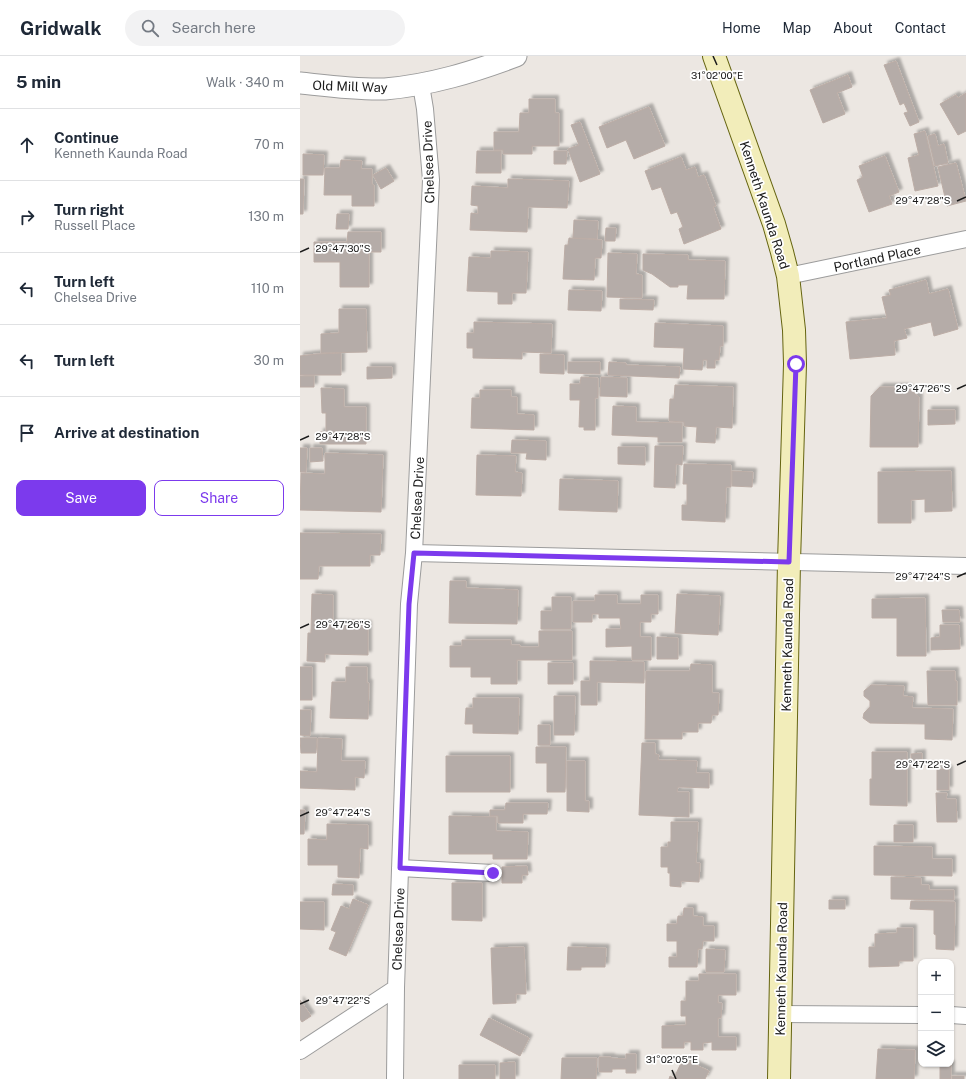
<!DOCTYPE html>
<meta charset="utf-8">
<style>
:root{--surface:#fff;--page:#f2f2f3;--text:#1f2937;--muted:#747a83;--line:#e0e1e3;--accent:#7c3aed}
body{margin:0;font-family:"Public Sans",sans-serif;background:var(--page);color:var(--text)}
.controls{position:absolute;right:12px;bottom:12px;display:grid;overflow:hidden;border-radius:8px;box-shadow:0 1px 3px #0004}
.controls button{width:36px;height:36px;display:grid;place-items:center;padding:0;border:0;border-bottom:1px solid var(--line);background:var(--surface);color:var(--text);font:20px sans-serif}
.stop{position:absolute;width:12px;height:12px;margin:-9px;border:3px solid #7c3aed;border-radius:50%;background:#fff}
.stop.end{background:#7c3aed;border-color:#fff;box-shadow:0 1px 4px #0008}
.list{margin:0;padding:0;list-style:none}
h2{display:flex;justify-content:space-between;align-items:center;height:52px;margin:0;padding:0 16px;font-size:17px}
h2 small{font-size:13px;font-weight:400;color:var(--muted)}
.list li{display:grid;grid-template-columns:26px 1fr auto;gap:12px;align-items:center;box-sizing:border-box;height:72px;padding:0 16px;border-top:1px solid var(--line)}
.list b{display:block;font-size:15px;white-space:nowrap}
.list p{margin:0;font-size:13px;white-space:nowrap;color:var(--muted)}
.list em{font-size:13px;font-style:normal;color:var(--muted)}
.actions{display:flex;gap:8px;padding:12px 16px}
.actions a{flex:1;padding:9px 0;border:1px solid var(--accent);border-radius:8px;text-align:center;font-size:14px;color:var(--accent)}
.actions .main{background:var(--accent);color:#fff}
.icon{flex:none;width:22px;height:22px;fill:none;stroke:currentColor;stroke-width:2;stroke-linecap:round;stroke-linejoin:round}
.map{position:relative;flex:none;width:666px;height:1023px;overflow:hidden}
header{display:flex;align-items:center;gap:24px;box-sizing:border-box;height:56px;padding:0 20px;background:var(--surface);border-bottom:1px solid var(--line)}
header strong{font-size:19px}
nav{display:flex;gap:22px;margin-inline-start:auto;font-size:14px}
.search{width:280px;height:36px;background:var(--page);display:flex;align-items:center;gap:10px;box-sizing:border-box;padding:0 14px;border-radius:22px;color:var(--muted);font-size:15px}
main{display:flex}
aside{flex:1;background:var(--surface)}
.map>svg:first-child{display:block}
</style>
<header>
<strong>Gridwalk</strong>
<div class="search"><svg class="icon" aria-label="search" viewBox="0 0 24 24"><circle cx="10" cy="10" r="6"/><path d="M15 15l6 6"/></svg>Search here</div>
<nav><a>Home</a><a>Map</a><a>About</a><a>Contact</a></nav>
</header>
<main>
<aside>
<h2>5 min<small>Walk · 340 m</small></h2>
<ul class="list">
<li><svg class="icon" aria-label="ahead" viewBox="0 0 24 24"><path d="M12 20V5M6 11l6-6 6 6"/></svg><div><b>Continue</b><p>Kenneth Kaunda Road</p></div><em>70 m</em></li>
<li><svg class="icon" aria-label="right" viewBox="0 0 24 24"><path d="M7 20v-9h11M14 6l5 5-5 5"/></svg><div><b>Turn right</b><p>Russell Place</p></div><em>130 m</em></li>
<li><svg class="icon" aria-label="left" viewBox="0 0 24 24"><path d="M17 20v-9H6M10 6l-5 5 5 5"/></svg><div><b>Turn left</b><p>Chelsea Drive</p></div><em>110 m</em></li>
<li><svg class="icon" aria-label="left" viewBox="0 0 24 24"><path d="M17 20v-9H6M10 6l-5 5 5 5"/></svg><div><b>Turn left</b></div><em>30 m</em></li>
<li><svg class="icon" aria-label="arrive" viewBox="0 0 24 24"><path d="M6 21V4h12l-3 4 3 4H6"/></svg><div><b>Arrive at destination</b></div></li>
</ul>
<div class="actions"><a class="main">Save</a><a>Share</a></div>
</aside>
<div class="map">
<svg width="666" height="1023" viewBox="0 0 666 1023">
<defs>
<filter id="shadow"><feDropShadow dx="3.5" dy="-3.5" stdDeviation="1" flood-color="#0004"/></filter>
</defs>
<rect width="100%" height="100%" fill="#ece7e2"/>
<path fill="#b5aca8" stroke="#bcada6" filter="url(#shadow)" d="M596,5L619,66L610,70L604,57L608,56L604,47L600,49L584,9Z
M548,19L552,31L537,37L545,58L523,67L510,34Z
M666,37V75L658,79L640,48L656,39L658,42Z
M229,43H255V57H259V90H232V98H203V94H194V76H219L220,57H229Z
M349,51L365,90L334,103L326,84L307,92L299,71Z
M280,66L300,118L280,126L268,93L279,89L271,69Z
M625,75L638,130L615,135L608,102L619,99L614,78Z
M635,78L638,90L644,88L648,107L635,110L628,80Z
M177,95H201V117H176Z
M254,95H267L266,108H254Z
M3,98L24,99L23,119H3Z
M585,100L599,136L589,140L592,148L569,156L557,124L563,121L559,110Z
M381,101L386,114L395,111L398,121L404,119L416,150L413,151L421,173L384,188L379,173L383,171L377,156L371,158L361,131L352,134L345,115Z
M41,104L62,105L61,113H72V128L74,129V150H52V139H24L25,112H40Z
M656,107L666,145L647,150L638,111Z
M86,112L94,125L81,133L73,119Z
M0,123H4L3,158H0Z
M208,123L269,125L267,152L228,151L227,176L170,174L171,157L178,158V150L171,149L172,130L208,132Z
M37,158H49L48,173H36Z
M274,164L298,165L297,183L273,182Z
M306,172H316L315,185H305Z
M48,176H81V196H69V231H40V206H14V186H47Z
M269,182L302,184L301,202H295L294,224L263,223L265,189H268Z
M191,195L228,196L226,237H212V248H198V236L167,235L169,201L191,202Z
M308,197L337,198L336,218L342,219V242L307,241Z
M343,198L388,199V204L425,205L424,243H387L388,229H378V231H370L352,218L343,214Z
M626,224L629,238L648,233L658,273L634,280L631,266L604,273L607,282L594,285L595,299L550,303L546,266L587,262L582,241L591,239L589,234Z
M269,234L302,235L301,255L268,254Z
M320,243L354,244L353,254L320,253Z
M39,253H66L67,296L21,297V278L39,277Z
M174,266L252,268L251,297L222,296V303L173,302V292H167V277H174Z
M355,267L423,270V290H420L419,304H415V312H407V304H403L402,314L383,313L384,292L354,291Z
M41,297V319H0V300L17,298Z
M240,298L264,299V318L240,317Z
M268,306H300V318L268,317Z
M309,306L326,307V309L380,311L379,322L308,319Z
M67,311H92V322L67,323Z
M0,320H14V331H0Z
M281,321L298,322V342H295V374H284V371H279L280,344H270V328H280Z
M301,321L327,322V341L300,340Z
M375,329L433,331L432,372L416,371L415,387L396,386L397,371L384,370V366L369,365L370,343H374Z
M580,331H607L619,341L618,391H570L571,340Z
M21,332L44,333V351H66V388H20V376H26V357H22Z
M180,334H211V341H217V358L234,359V374L171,372L172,342H180Z
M313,350L336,351V366L382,367V386H358V381L312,379Z
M628,354H655V368L628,369Z
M212,384L246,385V404L226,403L227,397H211Z
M355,390H383L382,409L376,408L375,432L354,431Z
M318,391H345V409L318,408Z
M0,392H7L6,416H0Z
M10,392H22L23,405L10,406Z
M25,397L83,399L81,456L0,454L1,417L25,418Z
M177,399L216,400L215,416L222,417L221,440L176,439Z
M384,408L431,409V431H426L425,466L382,464V449H387V428H383Z
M432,415L453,416L452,431L432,430Z
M651,415L652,455L625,456V443L611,444V467H578V416Z
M260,423L318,425L317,456L259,454Z
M0,477L81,478L80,499H70V510H19L18,523H0Z
M150,525H166V532L218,534L217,568L149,567Z
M12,538L33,539V567L68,568V599L25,598V606L7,605L8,577H11Z
M377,538L420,540L418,579L375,577Z
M295,539H317V548H341V539H358V558H351V566H340V581H351V604H332V590L306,591V573H321L320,562H299V558H292V566H273V545H295Z
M252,541H271V573H241V555H252Z
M625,542L626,600H597V562H572V543Z
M642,554H659L660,566H643Z
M640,569H659L660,593L631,594V582L640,581Z
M239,575H272V604H217V628H191V621H171V611H150V590H162V584H211V589H220V591H239Z
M357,581L378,582V603H357Z
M290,605L344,606V627L297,626V649H281V625H290Z
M248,607H273V628H248Z
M391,608L412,609V637H419L418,659H412L411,667H398V676H382V683H345L346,615H390Z
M0,611H12V644H0Z
M46,611H67V627H69L68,663L30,662L32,626H46Z
M627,615H655V625H657V649H628Z
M571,629L604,630L603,640L613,641L612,652L653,653L652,684L625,683V668L570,667L563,662L564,657L570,651V645L564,640V635Z
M254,640H275L274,679H254Z
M173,642H219L218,678L173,677V668H165L166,652H173Z
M0,654H11L10,680L0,679Z
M238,669H250V689H238Z
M0,682H17L16,697H1Z
M18,682L42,683L41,705H65L64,722L55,721V734L0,732V715L17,716Z
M342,687H355V698L359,699L358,704L397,705L396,717H409V732L378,731L377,736H389V761L339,759Z
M236,691H266L265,736H247V707H236Z
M572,696H607V750L570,749V723H572Z
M622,697V711L612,712L611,698Z
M146,700H210V736H146Z
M267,705H285V745H289V756L267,755Z
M637,713H649V734H637Z
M636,737H647L646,743H656L657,766H637Z
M206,747H248L247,758H223V767H198V760H190V754H205Z
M0,754H5L4,778H0Z
M149,760L196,761V775L228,776L227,803H193V798H149Z
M371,766H398L396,807H400L399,826L381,825V831L370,830V817H368V811H361V791H368V786H371Z
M27,768L68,769V793L60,792L59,822L38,821V809H8V783L27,784Z
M594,769H613V786H594Z
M574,790L632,791V803H652V820L574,819Z
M227,810L228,819H222V827H202V811Z
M591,821L621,822V829H629V834H654V844L591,843Z
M152,827H182V865L152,864Z
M33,828L53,829V839H32Z
M53,843L68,849L46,900L29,893L36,876L31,874L41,850L49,853Z
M529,844H545V853H529Z
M611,845L655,846L654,894L636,893V879L634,878V854L610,853Z
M0,846H24V874L0,873Z
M384,852H393V860L403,861V870H414V885H403L402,893H398L397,911H369V901H377V885H367V868H377L378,860H383Z
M597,872H613V905H599V910L569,911V891H575V878L597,877Z
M224,891L226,938H216V947L193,948L191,892Z
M268,891L306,892L305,911H281V914H267Z
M406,893L425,894L424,916H406Z
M399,918H436V939H418V947H422L421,962H418V981H436V994H412V986L403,987V994H391V986H384V992H362V970L386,969V960H381V945H386V925H399Z
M0,944L11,960L2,966L0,963Z
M189,962L229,982L220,1000L180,979Z
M578,993L615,994L614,1023H576Z
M326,998H336V1017H326V1013H312V1016H299V1001H311V1002L326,1003Z
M262,1002H297L296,1023H261Z
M383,1003L409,1015L405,1023H369L370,1020L374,1022Z
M215,1006V1023H200V1007Z
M640,1008H651V1023H640Z
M159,1009H195V1023H159Z
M652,1020H664V1023H652Z"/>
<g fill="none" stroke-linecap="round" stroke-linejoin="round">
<defs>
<path id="minor" d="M488,220L666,183
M114,497L666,510
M100,812L193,817
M480,958L621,959
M651,959L666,960
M0,995L96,932
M95,1023L96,932L109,548L114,497L131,124L125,53L121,29"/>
<path id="tertiary" d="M0,27C28,30 57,34 85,33C131,29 173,16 216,0"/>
<path id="secondary" d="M414,0L474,168L482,196L488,220L494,274L495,308L489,506L479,1023"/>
</defs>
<use href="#minor" stroke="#9c9c9c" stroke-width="18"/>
<use href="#tertiary" stroke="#9c9c9c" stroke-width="23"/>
<use href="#secondary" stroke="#656410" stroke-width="24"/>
<use href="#minor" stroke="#fff" stroke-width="16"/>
<use href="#tertiary" stroke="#fff" stroke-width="21"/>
<use href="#secondary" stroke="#f2edba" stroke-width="22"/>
</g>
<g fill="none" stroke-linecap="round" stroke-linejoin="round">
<path stroke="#7c3aed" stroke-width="5" d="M193,817L100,812L109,548L114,497L489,506L496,308"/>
</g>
<path fill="none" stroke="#1b1b1b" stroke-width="1.5" d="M413,0L417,9M657,145L666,141M0,196L9,192M657,333L666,329M0,384L9,380M657,521L666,517M0,572L9,568M657,709L666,705M0,760L9,756M0,948L9,944M372,1014L376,1023"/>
<g text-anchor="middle" stroke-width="3.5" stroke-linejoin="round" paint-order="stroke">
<g font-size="13" fill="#1b1b1b" stroke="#fff">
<text transform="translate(50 30) rotate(2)" y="5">Old Mill Way</text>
<text transform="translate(128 106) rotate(-92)" y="5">Chelsea Drive</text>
<text transform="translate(465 149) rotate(72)" y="5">Kenneth Kaunda Road</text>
<text transform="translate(577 202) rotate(-12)" y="5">Portland Place</text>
<text transform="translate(117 442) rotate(-87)" y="5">Chelsea Drive</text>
<text transform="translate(487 589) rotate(-89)" y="5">Kenneth Kaunda Road</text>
<text transform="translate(98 873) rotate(-88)" y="5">Chelsea Drive</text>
<text transform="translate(481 913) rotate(-89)" y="5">Kenneth Kaunda Road</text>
</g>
</g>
<g font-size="10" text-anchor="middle" fill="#1b1b1b" stroke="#fff" stroke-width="3.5" stroke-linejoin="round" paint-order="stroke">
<text x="417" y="23">31°02'00"E</text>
<text x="623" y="148">29°47'28"S</text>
<text x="43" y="196">29°47'30"S</text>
<text x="623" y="336">29°47'26"S</text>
<text x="43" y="384">29°47'28"S</text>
<text x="623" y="524">29°47'24"S</text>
<text x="43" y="572">29°47'26"S</text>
<text x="623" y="712">29°47'22"S</text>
<text x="43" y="760">29°47'24"S</text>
<text x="43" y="948">29°47'22"S</text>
<text x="372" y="1007">31°02'05"E</text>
</g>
</svg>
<div class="controls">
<button>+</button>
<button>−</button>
<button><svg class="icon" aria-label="layers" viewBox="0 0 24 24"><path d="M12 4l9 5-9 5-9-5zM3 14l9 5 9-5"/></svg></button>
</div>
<div class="stop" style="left:496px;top:308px"></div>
<div class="stop end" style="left:193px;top:817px"></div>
</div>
</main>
